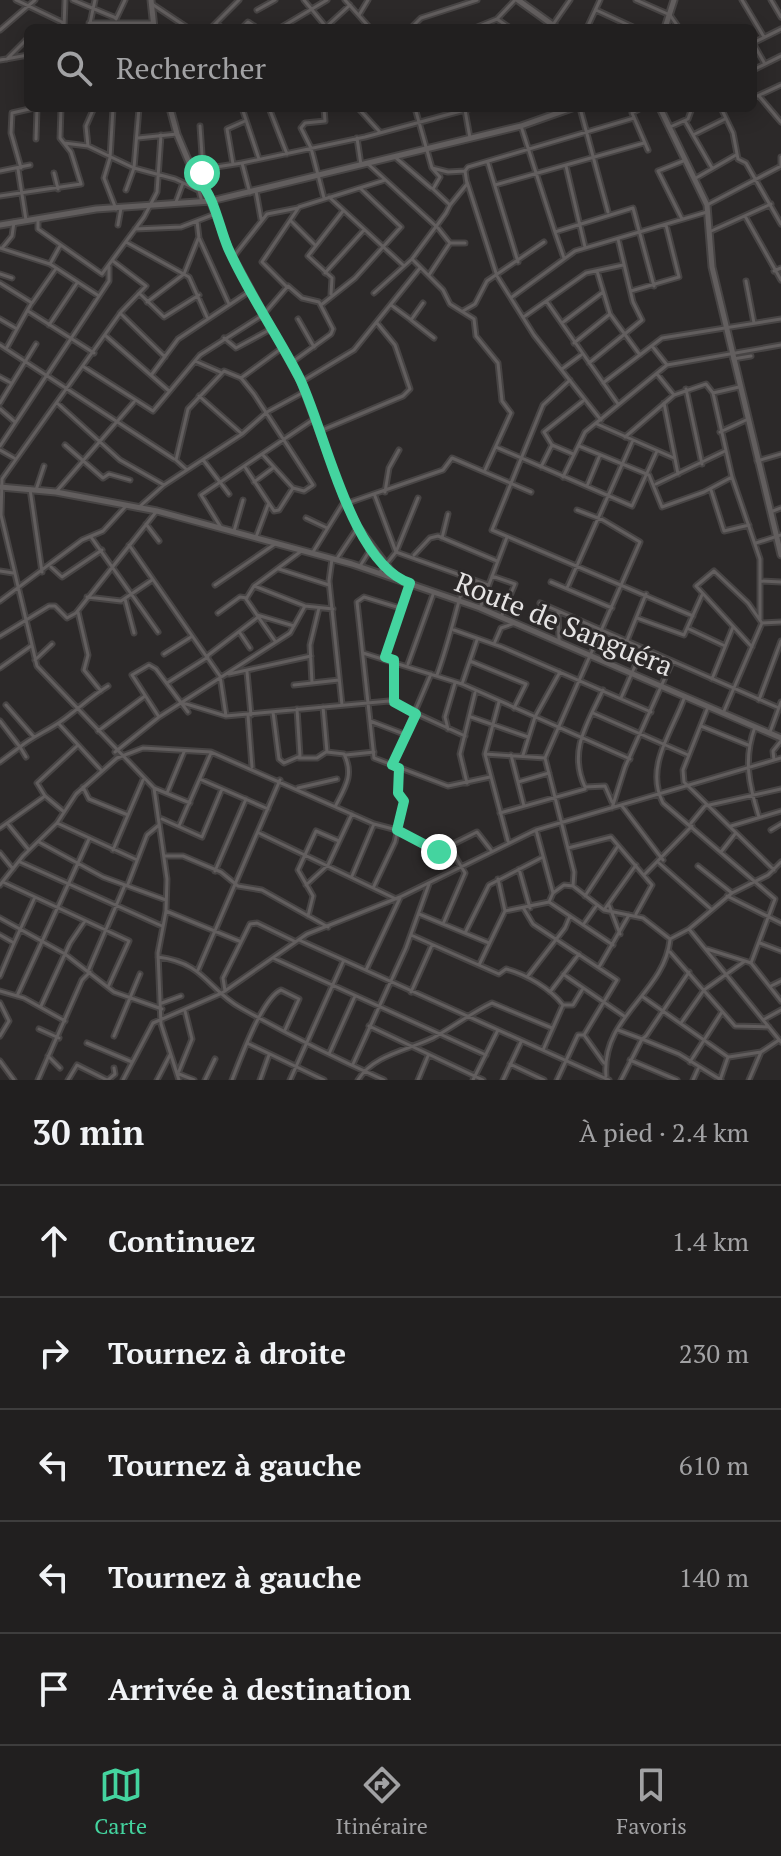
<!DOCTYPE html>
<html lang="fr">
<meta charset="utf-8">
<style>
:root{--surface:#211f1f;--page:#2d2c2c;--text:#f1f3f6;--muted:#a2a2a4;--line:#3e3d3d;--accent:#44d49f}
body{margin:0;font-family:"PT Serif",serif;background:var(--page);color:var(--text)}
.stop{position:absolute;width:24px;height:24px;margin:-18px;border:6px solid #44d49f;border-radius:50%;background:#fff}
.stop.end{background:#44d49f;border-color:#fff;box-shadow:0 2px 8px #0008}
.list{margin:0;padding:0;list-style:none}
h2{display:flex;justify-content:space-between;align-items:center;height:104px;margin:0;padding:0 32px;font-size:34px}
h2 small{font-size:26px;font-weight:400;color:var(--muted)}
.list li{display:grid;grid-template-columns:52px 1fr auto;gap:24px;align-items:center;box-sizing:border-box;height:112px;padding:0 32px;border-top:2px solid var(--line)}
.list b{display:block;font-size:30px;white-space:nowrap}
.list em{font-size:26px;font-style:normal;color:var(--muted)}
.icon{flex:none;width:44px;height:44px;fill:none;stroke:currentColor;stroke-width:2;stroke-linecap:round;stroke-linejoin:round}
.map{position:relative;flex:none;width:781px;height:1080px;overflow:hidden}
.search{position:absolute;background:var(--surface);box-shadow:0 4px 20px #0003;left:24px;right:24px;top:24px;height:88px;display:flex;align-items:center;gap:20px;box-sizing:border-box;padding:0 28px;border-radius:12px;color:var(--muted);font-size:30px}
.sheet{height:664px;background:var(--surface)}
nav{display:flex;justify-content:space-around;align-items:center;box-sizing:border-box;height:112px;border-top:2px solid var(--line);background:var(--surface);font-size:22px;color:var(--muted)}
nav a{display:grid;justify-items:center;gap:4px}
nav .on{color:var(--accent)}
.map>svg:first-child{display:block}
</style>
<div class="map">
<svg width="781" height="1080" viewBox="0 0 781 1080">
<rect width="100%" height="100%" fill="#2c2929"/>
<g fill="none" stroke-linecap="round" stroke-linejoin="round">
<defs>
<path id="minor" d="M16,0L64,23L59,28
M73,0L116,18
M304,0L327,28
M345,0L370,28
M636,0L670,15L679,28
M742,0L764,37
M771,0L781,17
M152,4L188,28
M257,10L275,0
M596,10L635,28
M359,15L368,0
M116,19L125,0
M497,19L510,28
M89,23H153
M554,23L570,0
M216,24L223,28
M326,27L350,5
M64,28L65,0
M89,28L95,0
M211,28L239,0
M242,28L248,22L257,28
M280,28L327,0
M411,28L421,18L477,0
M475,28L497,19L515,0
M587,28L600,0
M0,30L35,0
M753,43L781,29
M753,43L765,64
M7,59L28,38
M0,60L28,55
M753,70L781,56
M759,96L781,122
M753,98L781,85
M113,108L110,158L104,178L116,209
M242,108L259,159
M269,108L287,154
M358,108L379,131
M415,108L432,168L448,172L465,171L467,184L450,205
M580,108L608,212
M641,108L632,113L648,150
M721,108L733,133L738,159L746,163L781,224
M93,110L86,126L88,146L134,168L175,179L198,190
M465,110L470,138
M685,121L712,168
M521,126L555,232
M670,127L688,119L692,108
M693,135L725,119
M138,138L177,134
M357,138L361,165
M36,139L37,108
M64,143L88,146
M395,157L431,188
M781,157V166
M367,163L438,228L450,243H465
M488,163L518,262
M233,164L227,129L245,121
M566,166L585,247
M21,168L11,133L12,113L34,108
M18,169L26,220
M203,169L242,163
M0,171L30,165
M465,171L468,167L634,118
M54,173L58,189
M696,178L736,155
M199,181L203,169L200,126
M467,182L497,276L534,335L601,420
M197,183L202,202
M495,185L644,143
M126,190L134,168L139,108
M256,191L261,219
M250,193L242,163L365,137L472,108
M0,196L81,184L71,152L60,138L61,108
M329,197L403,265
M324,198L311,148L301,128L305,123L325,121L324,108
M176,202L183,183
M707,205L781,166
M745,216L781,280
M38,219V229L102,274L144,217L157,192L161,135
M682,219L658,171L683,161
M197,221L199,238L229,304
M291,221L315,245
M118,225L121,208
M135,229L181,227L215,214
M709,232L771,204
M126,242L189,277L207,317
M3,247L12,236L14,222
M0,248L50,264L99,296
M234,256L267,214L298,208
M564,258L555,232L633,208L654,286
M412,259L443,290L450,304L474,319L476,336L498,363L502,401L511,413L485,470
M113,261L146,286L121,312L2,479L1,515L37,666L154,788L167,879L166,911L158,953L161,1024L179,1080
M50,264L60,246
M597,271L610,314L640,355
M774,271L781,268
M325,273L364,230
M0,274L12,278
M429,275L450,243
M746,281L754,323
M0,283L32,303L55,270
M286,286L262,262L299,207L385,180
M631,291L679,277L666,225
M139,293L164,317L199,295
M374,293L412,259L446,213L450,205L433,189L440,177L433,169
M331,294L332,278L308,256L343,211
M512,297L575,251L707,212
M147,302L184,274L198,239
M547,302L618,404
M423,303L411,320L434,338
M321,305L355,278L401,227L361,189
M391,305L410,319
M28,311L94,353
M463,311L475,304L487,281L544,242
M120,313L165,357
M525,316L586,273L623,265
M0,319L17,329L6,349
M298,319L314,347
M562,323L603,292
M49,325L77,283
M17,329L31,304
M106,336L169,391
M224,338L236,348L271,329
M574,343L610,314
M0,345L174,459
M652,346L667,365
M733,359L751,356
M195,361L220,372
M589,363L642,320L633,302L618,239
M84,367L153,411L200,355L263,315L288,286L302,298L319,302L333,329L331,334L291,363
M562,369L581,355
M152,374L178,339L250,291
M657,374L674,395
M0,377L11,383
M241,378L282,348
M570,380L543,405L492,530L693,616
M301,382L354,350L420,268
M603,383L662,338L781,319
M686,389L702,464
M713,393L732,477L760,559V619
M199,396L242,434
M0,403L36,344
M57,403L120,460L164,485
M664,403L678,474
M0,409L15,422
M597,424L674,458
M320,431L403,396L410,389L395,345L377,323
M720,432L746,420
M625,437L674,395L706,384L713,393L739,387
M65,445L103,478L109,474L130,480
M0,446L109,281V267
M579,446L649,475L662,507L704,492L732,477
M496,447L632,506L657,451
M0,450L14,458
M262,454L293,488
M573,454L552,445L544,432L583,401
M204,461L229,494
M757,461L781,454
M541,467L552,445
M187,470L176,460L188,409L224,371L241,378L254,394L313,485L304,491L293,488L279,510L274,511L245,467
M563,477L585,432L667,365L781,345
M254,482L273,468
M656,484L725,451
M587,486L600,455
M30,489L42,572
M36,490L44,466
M711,490L724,531L749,525
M56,492L134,402
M385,492L389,468L399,450
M375,496L396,552L488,585
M138,508L164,485L242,434L267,412L304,392
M773,511L781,508
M306,518L327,528
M146,524L159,541
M220,526L201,495L314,419
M234,531L243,500
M91,537L158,632
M256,537L268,505
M442,538L448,514
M756,543L781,535
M129,545L220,676L226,716
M313,552L342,505L443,470L452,458L531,492
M414,555L430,538L438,536L497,561
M332,559L329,581L342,705
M336,560L358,527
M360,566L372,547
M51,567L62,577L102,550
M279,569L329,585
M0,571L13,573
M380,572L396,552L418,498
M492,576L515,584L501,617
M760,581L781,582
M551,582L612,608
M215,585L275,544
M254,586L305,606L333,609
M567,588L633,440
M87,597L121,601L152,580
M125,599L134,633
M0,601L82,540L103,531L126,506
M540,603L779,708
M400,608L364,597L357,602L374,758L448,786L490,777
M480,608L507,537
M558,611L559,640
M78,612L88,655L84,670L101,691
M218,613L240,597L247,598
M257,615L294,626
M637,618L684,635L702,595
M762,623L781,622
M689,629L725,646
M454,630L502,647L651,712
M240,633L250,648
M0,636L49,606H55L67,618L76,613L156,512
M275,641L246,599L254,586L300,552
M626,643L646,594
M494,644L501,628L515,623
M752,647L696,586L714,571L748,603L762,623
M363,653L462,684L630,759
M164,654L191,637
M385,655L410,583
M207,656L258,617
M35,660L52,644
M470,661L526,684L514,708
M408,664L434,592
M0,668L31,646
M247,672L251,715
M229,674L311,656
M437,675C449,642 456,610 466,576
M712,679L733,627
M167,683L208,657
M312,683L310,645L319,608
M462,684L477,640
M294,685L339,680
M603,690C587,724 568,751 585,787L605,786L612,802
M685,696C673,731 644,766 663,803L775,899L751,963
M621,698L642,650
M759,700L781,641
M394,702V661
M499,702L485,754L508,841
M183,703L226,716L389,701L465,736
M6,705L34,737
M323,707L327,752L344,754C354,774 346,786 336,805
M708,707L683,770L684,782L774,870
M724,711L762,623
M273,712L279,759L284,763L300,756L297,709
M593,713L688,755
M248,715L252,767
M159,717L132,675L149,665L156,669L188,712
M471,717L528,737
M0,721L20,747L0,762
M370,721L404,734
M59,724L102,771
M701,726L748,745
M755,727C743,759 749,785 759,817
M448,729L445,717L455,683
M98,731L145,696
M770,732L781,702
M115,752L159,717L290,633L305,606
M485,754L545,758
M346,755L374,752
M511,755L524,806
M523,755L535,717L560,672
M26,757L20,747C32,737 47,731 60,722C76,711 90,697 108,686
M299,758H317L326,752
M774,760L773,751L781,741
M392,765L431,674
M202,780L268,809
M518,782L549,773
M467,783L460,754L475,693
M83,787L89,799L128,815
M154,788L190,803
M298,788L337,779
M167,793L184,752
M622,806L663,860
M612,808L625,767L672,662
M63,811L45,796L37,783L77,746
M500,813L585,789
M162,819L202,837L222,789
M7,823L29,850
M57,823L135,859
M691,823L705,806L781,789
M179,826L211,753
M731,826L781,811
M0,828L45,796
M771,830L781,824
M259,833L396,899
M39,842L103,877L166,900
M449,846L477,832L491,850
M568,848L611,837L652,885L636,914
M113,850L143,780
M721,852L735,834
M0,853L13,869
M164,856H183L221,872L238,886L262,890L328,927
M20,862L162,926
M659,863L711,909
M698,866L732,893
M519,869L530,908
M215,871L246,799
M644,875L692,826
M352,876L374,824
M498,879L505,911
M3,882L129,941L108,987
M128,884L147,835L159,825
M0,885L23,856L57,823L76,794L117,758L143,748L211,752L374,824L397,830L432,851L449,846L465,873L443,924
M306,885L328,865L352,814
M374,886L395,842L404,801L398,793L399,768
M573,886L574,872L545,758L640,542L603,520L577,510
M553,893L564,885L573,886L604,910L643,918L670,939L689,929L781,1042
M585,896L618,846
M727,896L781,923
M549,902L613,945
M609,905L620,934
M524,909L533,924L617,980L584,1035L604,1063
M604,910L636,865
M166,911L239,941
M419,914L489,943
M308,916L313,896L298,870L316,831L339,841
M0,918L65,954L114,992L162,1009
M583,925L597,905
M689,929L732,893L768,875L781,862
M465,933L489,885L543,857
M0,935L14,943L35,897
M411,935L499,974L506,969C526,974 551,989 563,1005L543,1050
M299,940L609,1080
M760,943L781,951
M707,949L745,961
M670,952L735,1026L769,1027
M158,957C205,963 207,989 241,1008C287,1034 335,1058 384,1080
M273,958L486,1055
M751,963L781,1001
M479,965L505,911L549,902L553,893L536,830
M599,967L629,915
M89,969L125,885
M198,970L280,780
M366,970L400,898
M563,974L624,1016
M0,976L14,943
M527,977L565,928L570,916
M771,986L781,981
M0,991L24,998L65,1021
M225,991L223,978L250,924L257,923L294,941
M411,992L432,945
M550,992L579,954
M17,996L89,839
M643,997L728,1057
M0,1003L9,1021L0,1036
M162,1003L181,996
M563,1005H573L582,990
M41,1006L70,943L85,921
M763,1020L781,1010
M681,1023L704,990L745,961L751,963
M369,1026L483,1080
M39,1029L59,1038
M618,1030L642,1039L646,1036L689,972
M114,1036L140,974
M87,1043L132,1062
M249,1044L324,1080
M329,1054L355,996
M48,1056L60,1068
M729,1057L761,1052
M630,1060L677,1080
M0,1061L14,1080
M690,1062L722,1012
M353,1064L406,948L429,884
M510,1064L544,1080
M179,1071L192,1039L185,1011
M179,1074L194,1080
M606,1076C601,1016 664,994 670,940
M38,1080L82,980L90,972
M68,1080L77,1065L107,1080
M108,1080L115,1074L114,1068
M123,1080L153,1023L222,993L307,934L400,897L536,830L781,758
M157,1080L170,1055
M205,1080L215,1059
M232,1080C240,1060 262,998 281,990L299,999L285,1030
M260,1080L269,1055
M290,1080L343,962
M358,1080C373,1055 408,1050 433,1038C453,1027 471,1013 492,1003L552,1028
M418,1080L428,1056
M473,1080L497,1032
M503,1080L521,1042
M557,1080L578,1035H584
M621,1080L642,1039L679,1054L721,1080
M693,1080L698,1069
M720,1080L728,1057
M749,1080L761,1052L779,1040"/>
<path id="tertiary" d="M151,0L154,28
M518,0L557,28
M665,28L674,0
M170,108L177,134L196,179L205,187L229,250L301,382L346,504L358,527L396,578
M660,108L707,205L712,267L781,555
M0,225L96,209L211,201L521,126L572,108
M0,487L56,492L157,511L352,564L480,608L781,738"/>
</defs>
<use href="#minor" stroke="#474444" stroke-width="7"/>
<use href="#tertiary" stroke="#474444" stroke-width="9"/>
<use href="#minor" stroke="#625e5e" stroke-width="3"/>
<use href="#tertiary" stroke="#625e5e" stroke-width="5"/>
</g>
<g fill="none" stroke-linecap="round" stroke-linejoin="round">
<path stroke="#44d49f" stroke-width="10" d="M202,173L199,181C215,198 219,227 228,248C248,293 277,334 299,377C325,429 350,563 410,583L385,657L394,660V702L416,714L392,765L399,768L398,793L404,801L397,830L439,852"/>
</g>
<g text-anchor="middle" stroke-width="6" stroke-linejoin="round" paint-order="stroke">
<g font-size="28" fill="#e5e3e3" stroke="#2c2929">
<text transform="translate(564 624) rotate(22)" y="10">Route de Sanguéra</text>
</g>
</g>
</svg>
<div class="stop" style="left:202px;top:173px"></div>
<div class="stop end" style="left:439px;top:852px"></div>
<div class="search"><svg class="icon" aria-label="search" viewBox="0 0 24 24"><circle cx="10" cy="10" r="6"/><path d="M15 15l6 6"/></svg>Rechercher</div>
</div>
<section class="sheet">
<h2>30 min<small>À pied · 2.4 km</small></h2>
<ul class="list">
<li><svg class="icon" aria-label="ahead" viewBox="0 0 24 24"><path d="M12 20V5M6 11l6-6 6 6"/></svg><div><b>Continuez</b></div><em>1.4 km</em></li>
<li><svg class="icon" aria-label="right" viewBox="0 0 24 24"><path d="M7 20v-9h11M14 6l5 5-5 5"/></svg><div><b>Tournez à droite</b></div><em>230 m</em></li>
<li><svg class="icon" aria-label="left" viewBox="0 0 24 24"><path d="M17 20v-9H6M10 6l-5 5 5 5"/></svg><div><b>Tournez à gauche</b></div><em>610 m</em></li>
<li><svg class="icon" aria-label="left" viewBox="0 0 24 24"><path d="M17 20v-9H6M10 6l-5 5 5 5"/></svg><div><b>Tournez à gauche</b></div><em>140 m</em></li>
<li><svg class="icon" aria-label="arrive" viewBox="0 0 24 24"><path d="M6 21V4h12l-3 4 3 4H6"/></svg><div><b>Arrivée à destination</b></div></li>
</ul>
</section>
<nav>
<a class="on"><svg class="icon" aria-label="map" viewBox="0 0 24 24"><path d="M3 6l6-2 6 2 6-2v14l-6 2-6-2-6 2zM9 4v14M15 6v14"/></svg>Carte</a>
<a><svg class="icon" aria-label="directions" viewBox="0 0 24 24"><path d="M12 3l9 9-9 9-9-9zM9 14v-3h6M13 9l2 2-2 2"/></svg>Itinéraire</a>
<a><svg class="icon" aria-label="saved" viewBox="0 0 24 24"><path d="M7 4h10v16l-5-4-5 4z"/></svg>Favoris</a>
</nav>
